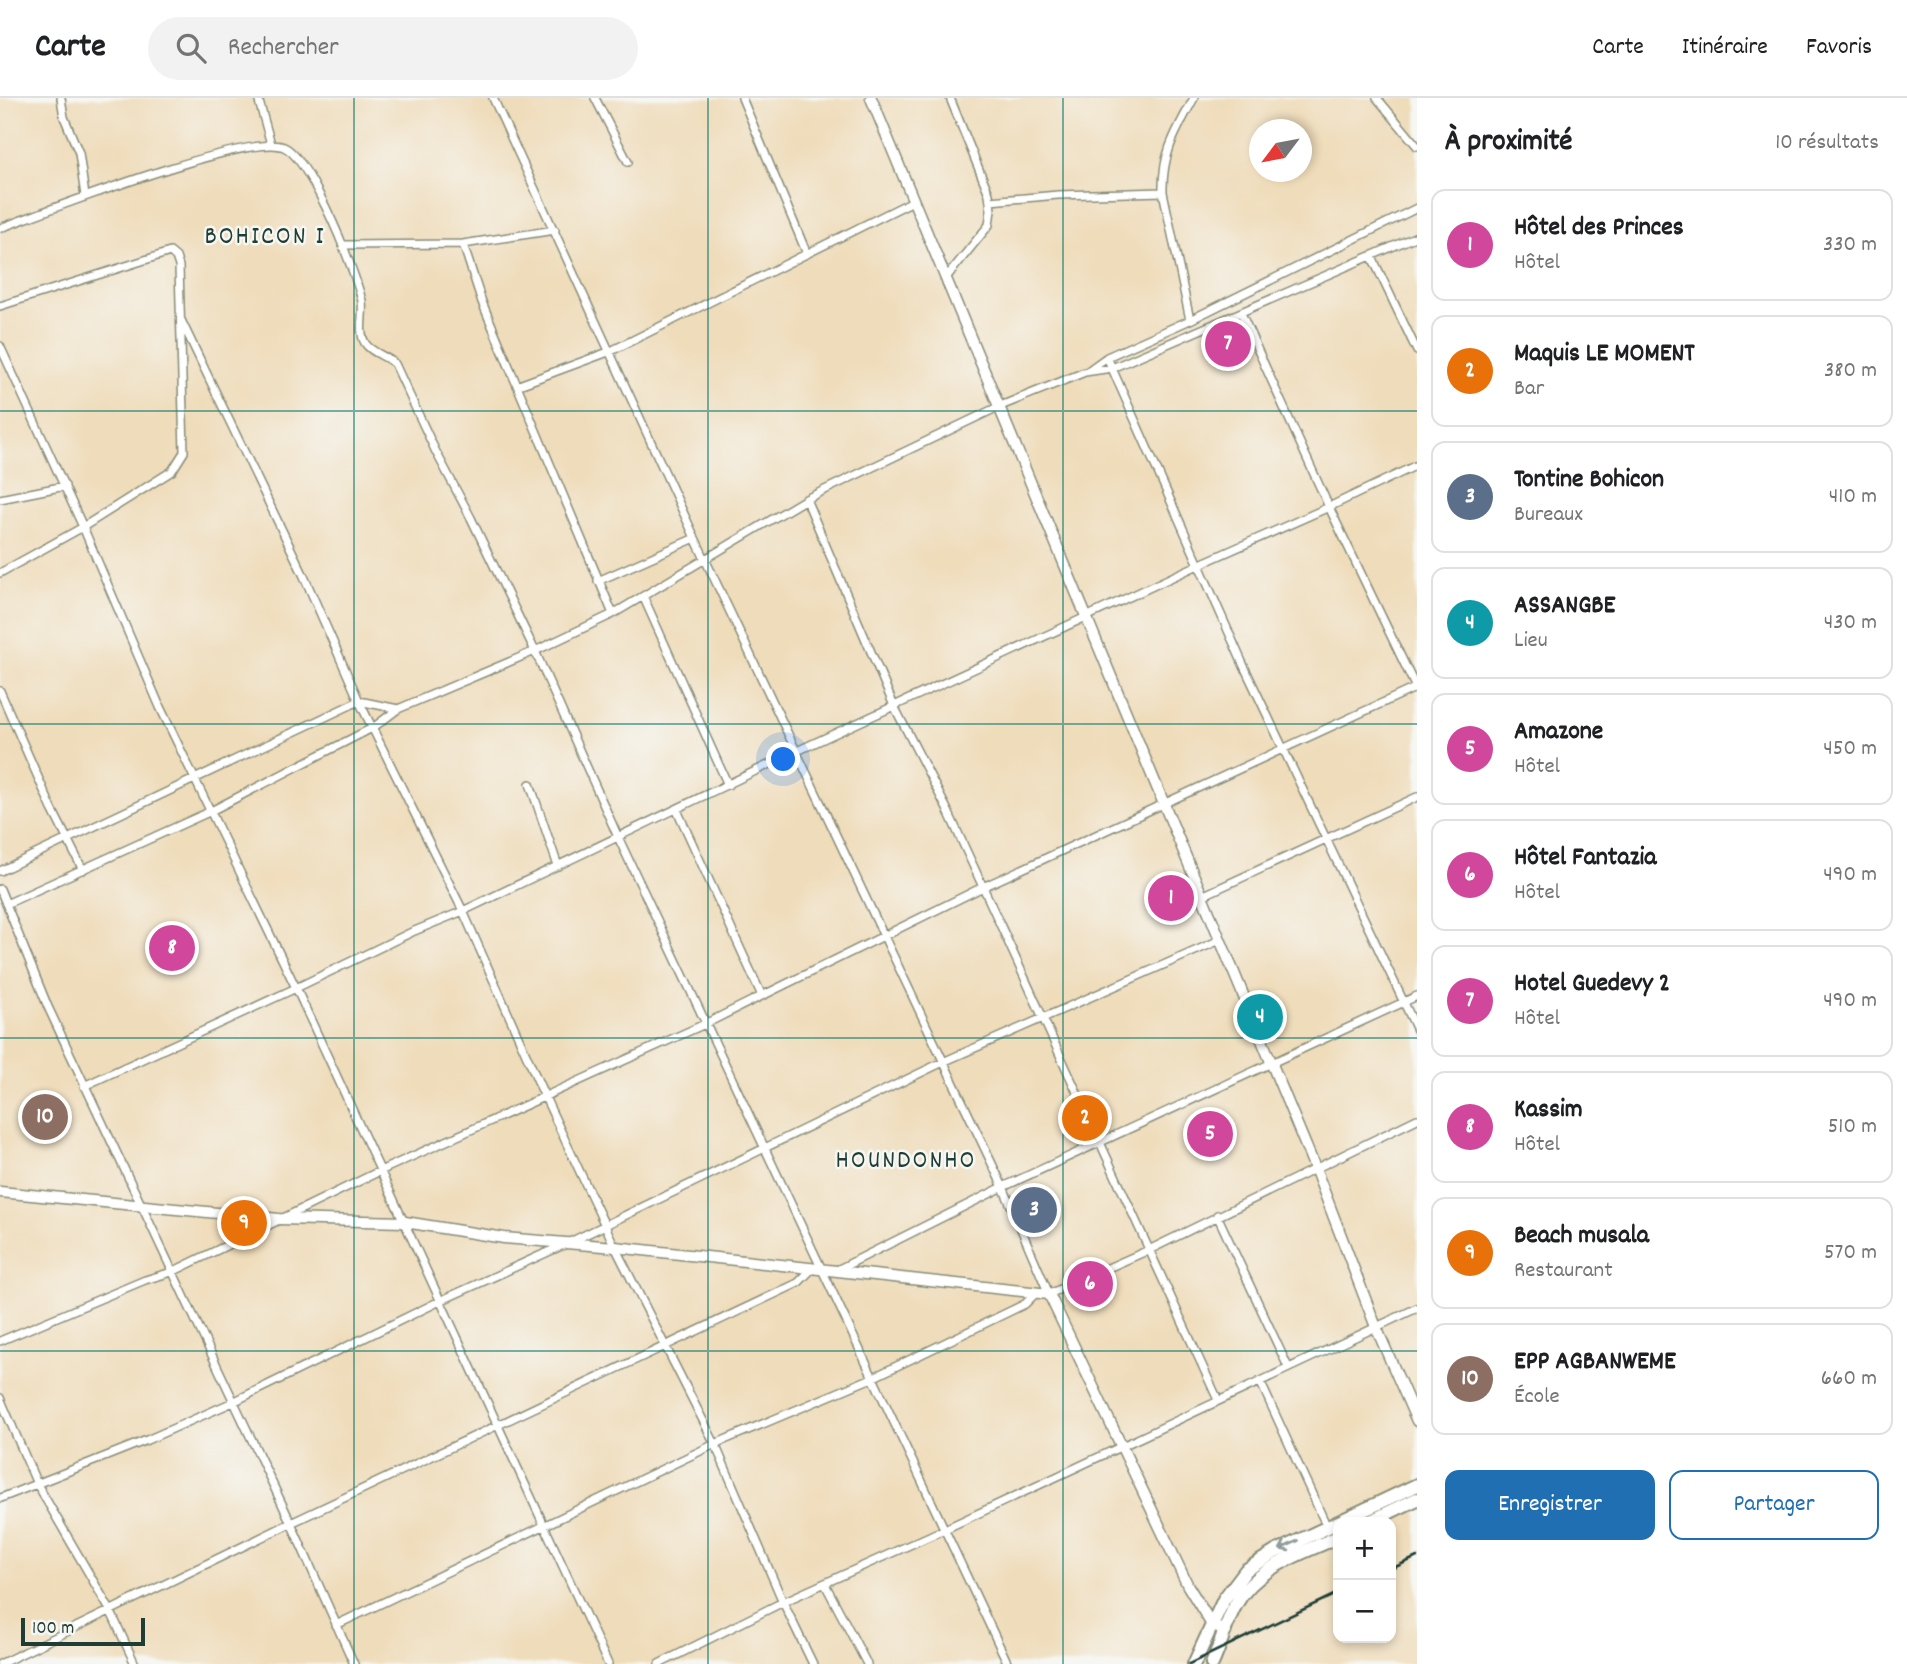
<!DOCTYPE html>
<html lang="fr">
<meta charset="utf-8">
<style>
:root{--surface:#fff;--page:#f2f2f2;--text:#202124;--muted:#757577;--line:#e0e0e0;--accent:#1f6fb2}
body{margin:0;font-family:Dekko,sans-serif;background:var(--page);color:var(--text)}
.controls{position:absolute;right:21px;bottom:21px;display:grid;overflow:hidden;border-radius:14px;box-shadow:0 4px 10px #0003}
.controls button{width:63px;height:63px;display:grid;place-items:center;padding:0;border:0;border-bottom:2px solid var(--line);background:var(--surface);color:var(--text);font:35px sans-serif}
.compass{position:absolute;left:1249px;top:21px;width:63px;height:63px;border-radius:50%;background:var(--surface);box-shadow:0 4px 10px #0003;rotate:238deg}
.scale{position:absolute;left:21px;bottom:18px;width:124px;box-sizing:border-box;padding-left:7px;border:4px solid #1f3d34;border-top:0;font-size:19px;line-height:24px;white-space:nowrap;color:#1f3d34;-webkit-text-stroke:5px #f6f6f2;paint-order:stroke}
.you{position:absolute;left:784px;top:662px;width:24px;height:24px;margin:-18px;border:5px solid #fff;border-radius:50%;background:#1a73e8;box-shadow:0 0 0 10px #1a73e833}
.badge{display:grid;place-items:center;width:46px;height:46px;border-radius:50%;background:var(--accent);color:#fff;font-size:23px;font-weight:700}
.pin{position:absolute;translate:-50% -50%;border:4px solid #fff;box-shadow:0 2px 7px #0006}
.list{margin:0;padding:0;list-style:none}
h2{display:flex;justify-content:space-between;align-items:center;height:91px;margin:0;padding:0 28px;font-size:30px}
h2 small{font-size:23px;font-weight:400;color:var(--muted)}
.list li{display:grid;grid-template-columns:46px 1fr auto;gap:21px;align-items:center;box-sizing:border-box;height:112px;margin:0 14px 14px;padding:0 14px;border:2px solid var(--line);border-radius:14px}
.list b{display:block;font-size:26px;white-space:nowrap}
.list p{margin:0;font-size:23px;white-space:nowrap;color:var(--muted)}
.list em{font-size:23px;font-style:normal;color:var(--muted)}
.actions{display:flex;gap:14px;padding:21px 28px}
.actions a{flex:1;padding:16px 0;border:2px solid var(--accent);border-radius:14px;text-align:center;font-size:24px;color:var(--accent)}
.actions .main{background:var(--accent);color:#fff}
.icon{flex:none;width:38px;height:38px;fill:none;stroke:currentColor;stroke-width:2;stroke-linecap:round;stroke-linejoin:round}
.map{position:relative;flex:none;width:1417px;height:1566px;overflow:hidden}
header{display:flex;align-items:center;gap:42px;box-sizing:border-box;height:98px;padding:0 35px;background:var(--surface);border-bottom:2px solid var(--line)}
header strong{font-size:33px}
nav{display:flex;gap:38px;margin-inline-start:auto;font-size:24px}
.search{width:490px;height:63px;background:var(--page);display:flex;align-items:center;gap:18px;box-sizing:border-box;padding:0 24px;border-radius:38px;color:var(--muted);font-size:26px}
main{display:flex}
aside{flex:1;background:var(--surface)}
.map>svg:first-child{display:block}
</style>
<header>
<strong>Carte</strong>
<div class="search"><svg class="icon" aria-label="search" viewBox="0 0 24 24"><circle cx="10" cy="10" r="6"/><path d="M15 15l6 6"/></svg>Rechercher</div>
<nav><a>Carte</a><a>Itinéraire</a><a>Favoris</a></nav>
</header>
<main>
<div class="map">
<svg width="1417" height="1566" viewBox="0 0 1417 1566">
<rect width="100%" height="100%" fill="#f6f6f2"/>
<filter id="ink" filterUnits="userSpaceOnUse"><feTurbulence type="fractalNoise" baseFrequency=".0143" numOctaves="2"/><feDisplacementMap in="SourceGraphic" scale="14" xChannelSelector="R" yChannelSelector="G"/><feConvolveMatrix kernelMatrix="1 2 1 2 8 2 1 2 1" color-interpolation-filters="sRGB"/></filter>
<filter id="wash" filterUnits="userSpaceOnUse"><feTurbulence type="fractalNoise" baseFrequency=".00686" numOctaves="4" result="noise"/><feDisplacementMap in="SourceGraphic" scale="28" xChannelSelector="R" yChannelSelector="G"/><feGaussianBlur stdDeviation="1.57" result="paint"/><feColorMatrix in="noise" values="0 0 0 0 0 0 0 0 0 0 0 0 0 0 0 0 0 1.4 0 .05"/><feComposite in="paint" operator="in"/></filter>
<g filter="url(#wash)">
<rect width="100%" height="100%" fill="#efdcba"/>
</g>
<g filter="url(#ink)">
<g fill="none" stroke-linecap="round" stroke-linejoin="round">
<defs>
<path id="street" d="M61,0L64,19L79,55L85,98
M258,0L271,46
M493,0L695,440L1003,1089L1049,1196L1151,1151L1417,1021
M595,0L628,64
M742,0L807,156
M1377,0L1417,48
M990,103L1058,97L1163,94
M0,130C44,114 250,34 284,49C305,58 336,130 345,153C351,169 358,186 362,203C364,217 358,233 365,245C371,255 387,258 395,266L435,352L471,420L535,553L618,739L1008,1566
M463,146L482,204L613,516
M343,147L463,146L555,132
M1372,159L1417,253
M945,181L989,127L991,112L989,96L950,0
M0,208L170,154L176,159L179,168L184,354L172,373L83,429L0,475
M1241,215L1329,409L1417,592
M181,222L303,476L359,603L463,813L544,997L615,1149L715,1346L783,1504L813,1566
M1190,222L1163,94C1162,54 1176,34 1194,0
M0,248L83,429L160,609L296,890L608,1566
M1107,259L1242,564L1417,932
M1089,272L1107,259L1190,222L1417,110
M519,287L611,253L913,103
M0,401L65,388
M806,401L894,608L947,711L983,789L1218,1302
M598,483L695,440
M643,498L728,687
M0,593L52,711L83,772
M530,686L558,768
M677,712L762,898
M0,773L359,603L398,611
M0,791L48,909L291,1425L354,1566
M1202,798L1417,699
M6,806L209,714L374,629L398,611L535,553L613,516L806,401L998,309L1085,274L1112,270L1417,138
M84,988L296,890L412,834L463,813L795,654L1198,467L1329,409L1417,367
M1217,1117L1288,1269
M835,1173L1003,1089L1417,898
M0,1243L145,1182L172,1174L380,1073L707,925L983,789L1417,589
M1260,1283L1327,1429
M0,1300L37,1386L110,1512L135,1566
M1,1400L147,1342L233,1304L440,1203L568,1145L943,964L1220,842
M825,1486L867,1566
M336,1527L715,1346L872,1280L1025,1206L1036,1195
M0,1566L291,1425L798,1185L811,1172
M659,1566L783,1504L945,1431L1417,1210"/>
<path id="secondary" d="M871,0L1315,1070L1376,1229L1417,1323
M0,1094L279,1121L405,1124L504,1140L615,1149L1049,1196L1188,1488L1212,1527L1226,1534"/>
<path id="highway" d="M1369,1424L1417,1401
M1194,1566L1224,1501L1246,1472L1275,1454L1417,1387
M1212,1566C1221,1547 1226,1524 1236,1506C1256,1469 1303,1455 1338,1439"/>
</defs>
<use href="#street" stroke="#878c77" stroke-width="10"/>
<use href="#secondary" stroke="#878c77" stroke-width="13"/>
<use href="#highway" stroke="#878c77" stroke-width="16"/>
<use href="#street" stroke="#fff" stroke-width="7"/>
<use href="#secondary" stroke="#fff" stroke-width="10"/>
<use href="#highway" stroke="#fff" stroke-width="12"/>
<path stroke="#1f3d34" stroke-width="2.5" d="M1391,1471L1417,1459
M1189,1566L1338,1495"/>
</g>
<defs><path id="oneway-shaft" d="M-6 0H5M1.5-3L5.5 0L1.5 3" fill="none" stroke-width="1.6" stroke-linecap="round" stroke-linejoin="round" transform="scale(1.75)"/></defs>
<use stroke="#8f9e9a" href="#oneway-shaft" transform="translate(1289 1447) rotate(155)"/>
</g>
<path fill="none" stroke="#0f766e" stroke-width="2" stroke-opacity="0.55" d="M354,0V1566M708,0V1566M1063,0V1566M0,313H1417M0,626H1417M0,940H1417M0,1253H1417"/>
<g text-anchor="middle" stroke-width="5" stroke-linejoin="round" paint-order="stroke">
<g font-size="26" letter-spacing="2" fill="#1f3d34" stroke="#f6f6f2">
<text x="265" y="145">BOHICON I</text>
<text x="906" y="1069">HOUNDONHO</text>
</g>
</g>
</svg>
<div class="controls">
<button>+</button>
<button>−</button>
</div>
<svg class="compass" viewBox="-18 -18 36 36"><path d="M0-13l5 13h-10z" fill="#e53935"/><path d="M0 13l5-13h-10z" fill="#757577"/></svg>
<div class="scale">100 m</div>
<div class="you"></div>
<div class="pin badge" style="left:1171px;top:800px;background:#d1479c">1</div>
<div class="pin badge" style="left:1085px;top:1020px;background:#e8710a">2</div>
<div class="pin badge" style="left:1034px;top:1112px;background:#5c6f8a">3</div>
<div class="pin badge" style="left:1260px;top:919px;background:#0f9aa8">4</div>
<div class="pin badge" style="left:1210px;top:1036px;background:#d1479c">5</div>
<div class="pin badge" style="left:1090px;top:1186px;background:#d1479c">6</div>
<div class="pin badge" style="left:1228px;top:246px;background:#d1479c">7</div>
<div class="pin badge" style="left:172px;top:850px;background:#d1479c">8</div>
<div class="pin badge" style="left:244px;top:1125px;background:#e8710a">9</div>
<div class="pin badge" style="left:45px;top:1019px;background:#8d6e63">10</div>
</div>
<aside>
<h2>À proximité<small>10 résultats</small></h2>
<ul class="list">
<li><span class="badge" style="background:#d1479c">1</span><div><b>Hôtel des Princes</b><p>Hôtel</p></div><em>330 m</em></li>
<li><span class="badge" style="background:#e8710a">2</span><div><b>Maquis LE MOMENT</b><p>Bar</p></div><em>380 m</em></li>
<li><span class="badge" style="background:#5c6f8a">3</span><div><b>Tontine Bohicon</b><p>Bureaux</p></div><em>410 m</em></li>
<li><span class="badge" style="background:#0f9aa8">4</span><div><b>ASSANGBE</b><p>Lieu</p></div><em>430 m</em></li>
<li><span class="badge" style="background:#d1479c">5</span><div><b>Amazone</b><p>Hôtel</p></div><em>450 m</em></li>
<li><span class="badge" style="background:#d1479c">6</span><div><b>Hôtel Fantazia</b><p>Hôtel</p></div><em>490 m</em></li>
<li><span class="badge" style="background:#d1479c">7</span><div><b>Hotel Guedevy 2</b><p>Hôtel</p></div><em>490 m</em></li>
<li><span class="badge" style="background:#d1479c">8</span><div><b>Kassim</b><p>Hôtel</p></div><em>510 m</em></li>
<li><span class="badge" style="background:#e8710a">9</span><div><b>Beach musala</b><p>Restaurant</p></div><em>570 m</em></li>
<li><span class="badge" style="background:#8d6e63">10</span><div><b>EPP AGBANWEME</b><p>École</p></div><em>660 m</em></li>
</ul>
<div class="actions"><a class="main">Enregistrer</a><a>Partager</a></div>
</aside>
</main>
